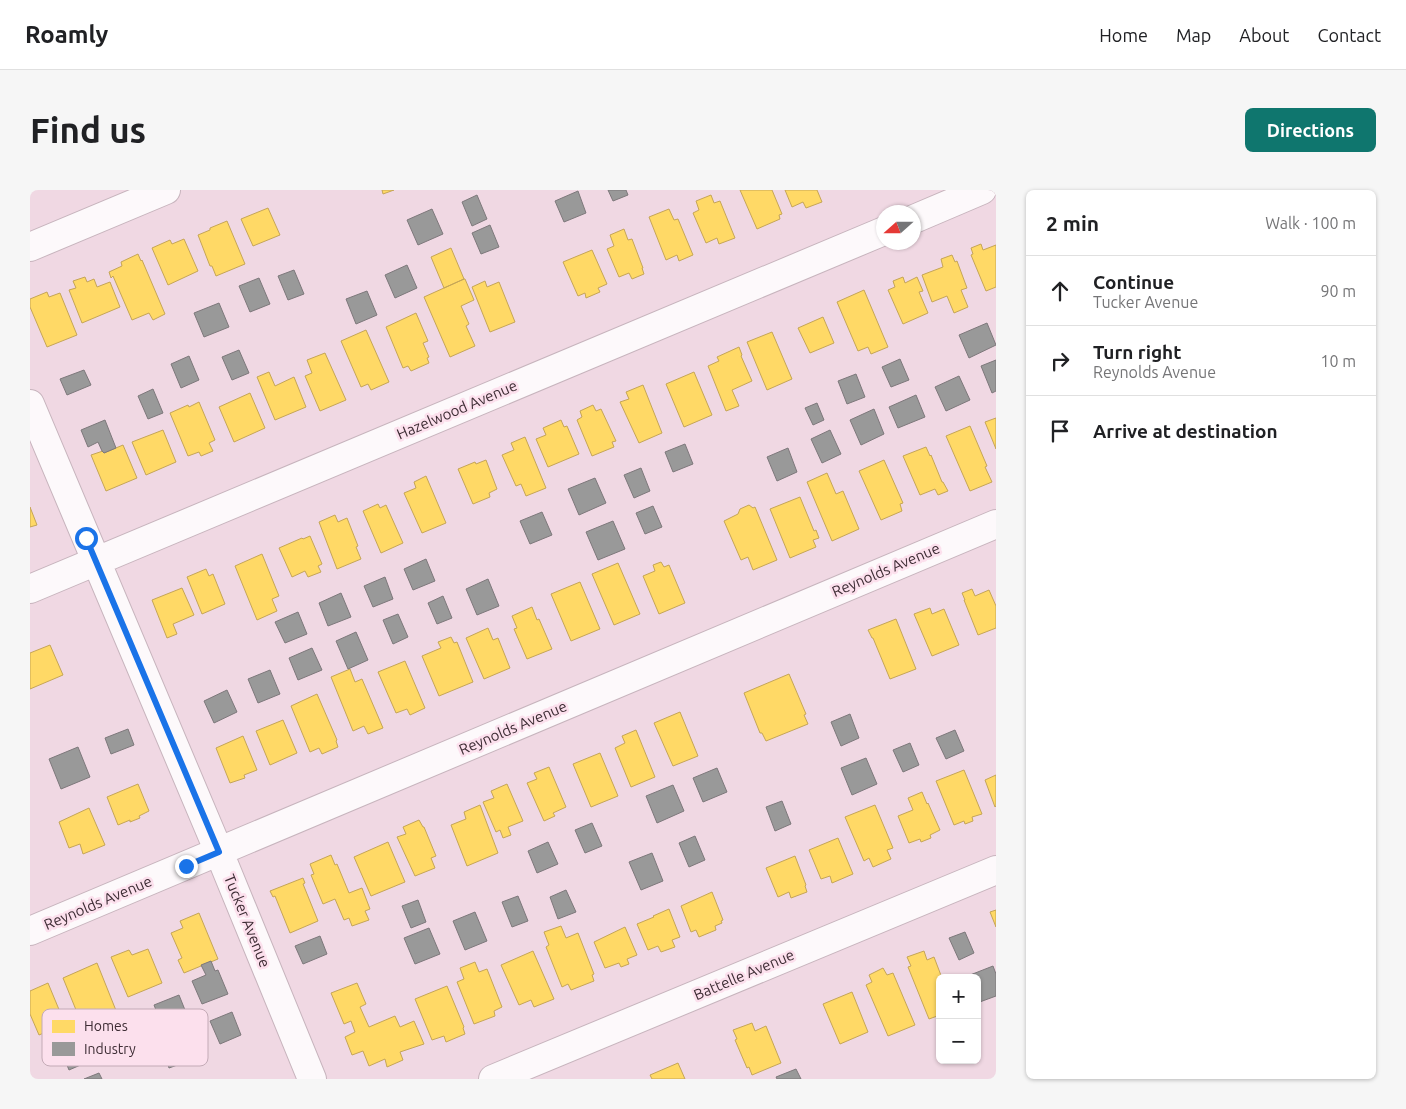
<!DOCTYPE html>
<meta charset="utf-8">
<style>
:root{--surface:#fff;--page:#f6f6f6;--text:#202124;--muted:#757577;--line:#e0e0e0;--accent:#0f766e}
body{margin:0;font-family:Ubuntu,sans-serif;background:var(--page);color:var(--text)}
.controls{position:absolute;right:15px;bottom:15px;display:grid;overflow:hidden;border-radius:8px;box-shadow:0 1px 4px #0004}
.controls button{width:45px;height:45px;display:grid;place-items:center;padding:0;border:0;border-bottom:1px solid var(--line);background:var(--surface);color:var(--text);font:25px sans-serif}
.compass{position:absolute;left:846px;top:15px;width:45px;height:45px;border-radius:50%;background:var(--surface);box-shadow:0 1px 4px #0004;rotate:249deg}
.stop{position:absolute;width:15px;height:15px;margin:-11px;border:4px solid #1a73e8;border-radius:50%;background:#fff}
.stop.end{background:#1a73e8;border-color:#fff;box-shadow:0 1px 5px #0008}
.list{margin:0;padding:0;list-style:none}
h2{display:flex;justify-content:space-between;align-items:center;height:65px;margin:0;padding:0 20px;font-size:21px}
h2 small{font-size:16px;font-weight:400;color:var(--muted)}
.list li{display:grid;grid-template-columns:32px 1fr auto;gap:15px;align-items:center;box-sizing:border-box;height:70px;padding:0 20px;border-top:1px solid var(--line)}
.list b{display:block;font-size:19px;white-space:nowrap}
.list p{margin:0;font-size:16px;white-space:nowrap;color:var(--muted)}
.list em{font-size:16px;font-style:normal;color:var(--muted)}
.icon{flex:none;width:28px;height:28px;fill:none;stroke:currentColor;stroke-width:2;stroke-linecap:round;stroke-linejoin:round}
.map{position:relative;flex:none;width:966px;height:889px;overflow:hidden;border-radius:8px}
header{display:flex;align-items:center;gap:30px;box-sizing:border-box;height:70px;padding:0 25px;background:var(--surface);border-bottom:1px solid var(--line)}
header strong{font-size:24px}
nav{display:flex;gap:28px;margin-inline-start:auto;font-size:18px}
.intro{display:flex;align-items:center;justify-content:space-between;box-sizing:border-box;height:120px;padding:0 30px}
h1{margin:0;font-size:35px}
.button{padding:12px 22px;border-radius:8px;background:var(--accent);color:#fff;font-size:18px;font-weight:700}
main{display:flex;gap:30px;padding:0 30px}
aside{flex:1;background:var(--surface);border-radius:8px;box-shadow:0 1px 4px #0004}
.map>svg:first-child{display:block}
</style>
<header>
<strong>Roamly</strong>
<nav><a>Home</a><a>Map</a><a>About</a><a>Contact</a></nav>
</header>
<div class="intro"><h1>Find us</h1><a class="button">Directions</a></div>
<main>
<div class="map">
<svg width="966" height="889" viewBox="0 0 966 889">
<rect width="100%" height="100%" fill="#f0d8e3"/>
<path fill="#ffd966" stroke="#c5a557" d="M352,0H364L353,4Z
M710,0H742L752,24L749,25L750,29L727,39Z
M755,0H787L792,12L776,18L773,12L762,17Z
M681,5L684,13L690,11L705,48L689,54L687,48L676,53L663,23L669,20L666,11Z
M238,18L250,45L223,56L211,29Z
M639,19L644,30L648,29L663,65L649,71L647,65L636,70L619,27Z
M197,31L215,74L186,86L182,76H180L168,45L180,40V38Z
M594,39L598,50L602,49L613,78H612L614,84L602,89L599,83L589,87L577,59L584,56L580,45Z
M154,49L168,81L138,95L122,58L140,50L142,54Z
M951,54L953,60L966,55V97L956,101L941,65L943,64L941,58Z
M421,58L434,89L414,98L401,67Z
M562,60L577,94L568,98L570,102L556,108L555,103L548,106L533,72Z
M108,64L111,71L112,70L135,124L123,130L119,123L102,130L83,86L81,88L79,82L92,76L91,72Z
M922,65L925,72L927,71L937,98L931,100L938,117L924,123L917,106L902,112L892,85L913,77L911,69Z
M55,87L57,92L64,89L67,97L80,92L90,117L52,133L39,100L46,98L43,91Z
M873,87L875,93L887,87L893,101L889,102L898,123L873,134L858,100L865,97L863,91Z
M434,89H435L444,110L431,116L439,134L436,136L445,156L420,167L394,107Z
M455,91L457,97L469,92L485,132L460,142L442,97Z
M834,100L858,157L841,164L838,157L828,161L807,112Z
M17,102L19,107L30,103L47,145L17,157L0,117V109Z
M386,123L398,151L393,153L399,167L397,168L399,173L381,181L378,176L373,178L356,137Z
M793,127L804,153L780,163L768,138Z
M336,140L359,192L341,200L338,194L331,197L311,151Z
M742,142L762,189L737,200L717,152Z
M709,157L712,165L711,166L722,191L702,200L709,216L696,221L678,176L689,171L687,167Z
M295,163L316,210L290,221L275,186L282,183L277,170Z
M239,182L245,196L264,187L276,217L245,230L227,187Z
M664,182L682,225L654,237L636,194Z
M613,195L632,243L609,253L590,212L599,209L596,202Z
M220,203L235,238L204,252L189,217Z
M169,212L185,250L179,253L183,261L171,266L169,262L158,266L140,223L158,215L159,217Z
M563,215L566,221L571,219L586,251L582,252L584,257L562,266L547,230L552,227L550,221Z
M966,228V259L955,232Z
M531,230L534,237L537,236L549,264L518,277L506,249L516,245L513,238Z
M940,236L957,276L955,277L962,292L940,301L916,246Z
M133,240L146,272L116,285L102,252Z
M495,247L516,298L496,306L491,294L486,296L472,265L484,260L481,253Z
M93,255L107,288L76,301L61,265L73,261L74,263Z
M896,257L900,266L901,265L912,292H913L918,301L908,305L905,299L890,305L873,266Z
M456,270L467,299L459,303L460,307L443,314L428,279L445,272L446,274Z
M854,270L873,313L870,314L872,321L851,330L829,281Z
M797,283L806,304L813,301L829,339L802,351L777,292Z
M396,286L416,333L392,343L374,303L386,298L384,292Z
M770,307L784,341L786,340L789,348L783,350L786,357L760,368L740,319Z
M348,314L350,318L356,315L373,353L351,363L333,321Z
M719,315L723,318L725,317L747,370L723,380L718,367L711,370L694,331L708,324L710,319Z
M0,317L7,335L0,337Z
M305,325L308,332L317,328L328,356L326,357L331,369L307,379L289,332Z
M280,346L292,374L288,376L291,382L278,387L275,381L262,387L249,358L272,348L273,349Z
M232,364L249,406L242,409L247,421L227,430L205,376Z
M631,372L634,377L639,375L655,413L629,424L613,386L625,381L623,375Z
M588,373L610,424L584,435L562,384Z
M176,379L179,386L183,384L195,414L172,424L157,387Z
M550,392L570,439L541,451L521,404Z
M152,398L164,425L143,434L147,444L137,448L122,410Z
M942,399L945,406L959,400L966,416V438L948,445L934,410H935L932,403Z
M502,417L507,430L509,429L522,459L497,469L484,439L487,438L482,426Z
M900,418L902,424L914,419L929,455L902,466L884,424Z
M866,429L886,479L860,489L843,448H842L838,440Z
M458,438L463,450L468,448L480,478L454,489L436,448Z
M421,447L424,453L427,452L443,492L409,506L392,466L411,458L408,452Z
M20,455L33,485L0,499V463Z
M375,471L395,518L380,525L377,519L366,523L348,482Z
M320,479L325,492L332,489L353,538L338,544L334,536L323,541L301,487Z
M759,484L776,524L774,525L778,534L736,551L732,543H730L714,503Z
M287,504L307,550L306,551L308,557L292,564L289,558L280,562L261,516Z
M650,522L668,566L643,576L624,533Z
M253,530L267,563L240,575L226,541Z
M606,540L625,587L601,597L585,558L595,553L592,546Z
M213,546L227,580L214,585L215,588L200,593L186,558Z
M570,563L588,606L561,617L543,574Z
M519,577L536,617L523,623L525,626L514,631L497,593L507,589L504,583Z
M934,580L952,624L942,627L943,631L935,634L934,631L924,635L906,591Z
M966,585V616L965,617L955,590Z
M108,594L119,621L109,626L110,628L100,632V630L88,635L77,607Z
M477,594L493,631L478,637L481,645L473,648L470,640L466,642L453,612L464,608L461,601Z
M892,602L897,614L898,613L910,640L900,645L901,648L891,652L890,649L879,653L868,626L883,620L878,608Z
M450,615L468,663L437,676L421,635L436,629L434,622Z
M845,615L863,658L857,660L861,669L843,677L839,668L834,671L815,627Z
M59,618L75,655L53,664L50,654L39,658L29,632Z
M389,630L393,637H394L406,666L401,668L405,678L385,686L367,647L376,644L373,637Z
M808,648L823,684L802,693L800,686L791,689L779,660Z
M358,652L375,692L341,706L324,667Z
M301,665L305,675L307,674L319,703L332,698L340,719L335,721L339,730L322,736L319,728L314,730L305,709L293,714L281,685L284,684L280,674Z
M765,666L776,695L775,696L777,702L761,708L759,702L748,707L736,678Z
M273,688L275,693L273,694L288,731L260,743L245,706L243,707L240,701Z
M682,702L693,730L691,731L692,733L685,736L686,740L669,747L666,740L661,742L651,716Z
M639,719L650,747L642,750L645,757L631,762L628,756L618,760L607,734L624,727L623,726Z
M966,720V737L960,722Z
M169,723L188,769L154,783L148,770L152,768L141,743L153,738L150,731Z
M531,736L536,748L548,743L564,784L562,785L564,791L541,800L538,794L532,797L516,757L519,755L514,742Z
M595,737L607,765L597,769L599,774L591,777L589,773L575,778L564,752Z
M118,759L132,793L98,807L81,767L99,760L102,765Z
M503,761L524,809L504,817L501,810L489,815L471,775Z
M894,761L897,770L904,767L912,788H910V825L899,829L878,777L881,776L877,767Z
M445,772L449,782L457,779L472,817L464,821L465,826L444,834L427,792L434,789L430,778Z
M67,773L89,828L55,842L33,788Z
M853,778L857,785L863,783L885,835L858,846L836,795L842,792L839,785Z
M18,793L35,834L9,845L0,824V801Z
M327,793L336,814L330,817L339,837L365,826L370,837L384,831L394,854L370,862L373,870L357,877L355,869L339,876L333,861L322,865L315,847L325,842L321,831L314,834L301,803Z
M417,796L434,837L433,838L435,844L416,852L414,846L402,850L385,809Z
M822,802L838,842L810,854L793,814Z
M722,833L725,841L736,836L751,873L722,885L719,877L717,878L705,850L707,849L703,840Z
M648,873L655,889H622L620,885Z"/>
<path fill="#999" stroke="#7d787b" d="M578,0H596L598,5L583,11Z
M548,1L556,23L534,32L525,11Z
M447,5L457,29L442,36L432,12Z
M402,19L413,44L388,55L377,30Z
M460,35L469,57L451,64L442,43Z
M377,75L387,98L365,108L355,85Z
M264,80L274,104L258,110L248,86Z
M229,88L240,114L220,122L209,96Z
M337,101L347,125L326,134L316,109Z
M189,113L199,137L174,147L164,123Z
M957,133L966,155L939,168L929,145Z
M209,160L219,183L202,190L192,167Z
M159,166L169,190L151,198L141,174Z
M870,169L879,190L861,197L852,177Z
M966,170V201L962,203L951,176Z
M54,180L61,195L37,205L30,189Z
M826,184L835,207L817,214L808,191Z
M929,186L940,210L916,221L905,197Z
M123,199L133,223L118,229L108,206Z
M886,205L895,227L868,238L859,217Z
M787,213L794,230L783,235L775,218Z
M844,219L854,244L831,255L820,230Z
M75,230L86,258L74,263L72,261L68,252L58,257L51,240Z
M800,240L811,264L792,273L781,249Z
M655,254L663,274L643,282L635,262Z
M758,258L767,282L747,291L737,267Z
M611,278L620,301L604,308L594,285Z
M565,288L576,313L549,325L538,299Z
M623,316L632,337L615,344L606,323Z
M512,322L522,345L500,354L490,331Z
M583,331L595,359L568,370L556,342Z
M396,369L405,391L383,400L374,379Z
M355,387L363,409L343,417L334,396Z
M458,389L469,416L447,425L436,399Z
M311,403L321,427L298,436L289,413Z
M413,406L422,428L407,434L398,413Z
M268,422L277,444L255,453L245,432Z
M368,424L378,447L363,454L353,430Z
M326,442L338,470L318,479L306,451Z
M282,458L292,480L268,490L259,468Z
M240,480L250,504L228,513L218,489Z
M197,500L207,522L184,533L174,511Z
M820,524L829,548L811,556L801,532Z
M98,539L104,555L81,564L75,548Z
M925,540L934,561L916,569L906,548Z
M880,553L889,575L873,582L863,560Z
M48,557L60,587L31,599L19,569Z
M836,568L847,594L822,605L811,578Z
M687,578L697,602L673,612L663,588Z
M643,595L654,621L627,633L616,606Z
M752,611L761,634L745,641L736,617Z
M562,633L572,656L555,663L545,640Z
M665,646L675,670L659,677L649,653Z
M518,652L528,674L507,683L498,661Z
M622,663L633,691L611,700L599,672Z
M536,700L546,722L528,729L520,707Z
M488,706L498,731L482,737L472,712Z
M388,710L396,732L381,738L372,716Z
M445,722L457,751L435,760L423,731Z
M399,738L410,764L385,774L374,748Z
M935,742L944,763L929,770L919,748Z
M290,746L297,764L273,774L265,756Z
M181,771L185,781L188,780L198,804L172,814L162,791L176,785L171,775Z
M963,776L966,784V806L947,813V788L935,787Z
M149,805L159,830L134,840L124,815Z
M202,822L211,845L190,854L180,831Z
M154,843L164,869L139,878L130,852Z
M53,849L62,870L39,880L30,858Z
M766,879L771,889H747L746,887Z
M69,883L72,889H54Z"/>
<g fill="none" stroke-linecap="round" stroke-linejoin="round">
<defs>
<path id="street" d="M884,29L952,0
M0,57L136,0
M0,214L189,662L282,889
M0,399L854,41
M0,741L966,334
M463,889L966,680"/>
</defs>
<use href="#street" stroke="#c7b4bd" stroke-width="30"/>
<use href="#street" stroke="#fdf9fb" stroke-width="28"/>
</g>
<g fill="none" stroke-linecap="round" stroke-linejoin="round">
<path stroke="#1a73e8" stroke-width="6" d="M56,348L189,662L156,676"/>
</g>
<g text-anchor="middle" stroke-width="5" stroke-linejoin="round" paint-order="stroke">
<g font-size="15" fill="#3d2c34" stroke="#fce0ed">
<text transform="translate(427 220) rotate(-23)" y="5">Hazelwood Avenue</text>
<text transform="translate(856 380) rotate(-23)" y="5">Reynolds Avenue</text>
<text transform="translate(483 538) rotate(-23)" y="5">Reynolds Avenue</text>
<text transform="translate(68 713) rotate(-23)" y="5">Reynolds Avenue</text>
<text transform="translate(217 731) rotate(68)" y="5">Tucker Avenue</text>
<text transform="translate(714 785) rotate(-23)" y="5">Battelle Avenue</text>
</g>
</g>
<rect x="12" y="819" width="166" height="57" rx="8" fill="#fce0ed" stroke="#c3aab6" stroke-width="1"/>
<rect x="22" y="830" width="23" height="13" fill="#ffd966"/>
<rect x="22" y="852" width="23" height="14" fill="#999"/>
<g font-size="14" fill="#3d2c34">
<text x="54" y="841">Homes</text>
<text x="54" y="864">Industry</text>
</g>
</svg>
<div class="controls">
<button>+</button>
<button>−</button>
</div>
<svg class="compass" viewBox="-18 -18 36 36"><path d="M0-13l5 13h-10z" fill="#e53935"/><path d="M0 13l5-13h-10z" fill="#757577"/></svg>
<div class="stop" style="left:56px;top:348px"></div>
<div class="stop end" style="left:156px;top:676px"></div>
</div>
<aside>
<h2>2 min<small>Walk · 100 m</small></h2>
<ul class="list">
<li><svg class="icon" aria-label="ahead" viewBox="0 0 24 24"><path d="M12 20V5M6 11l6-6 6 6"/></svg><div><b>Continue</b><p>Tucker Avenue</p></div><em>90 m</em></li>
<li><svg class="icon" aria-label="right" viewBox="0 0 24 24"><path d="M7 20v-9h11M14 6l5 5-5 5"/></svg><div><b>Turn right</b><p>Reynolds Avenue</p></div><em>10 m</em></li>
<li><svg class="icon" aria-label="arrive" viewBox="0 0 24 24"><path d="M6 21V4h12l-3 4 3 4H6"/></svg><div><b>Arrive at destination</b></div></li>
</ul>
</aside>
</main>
